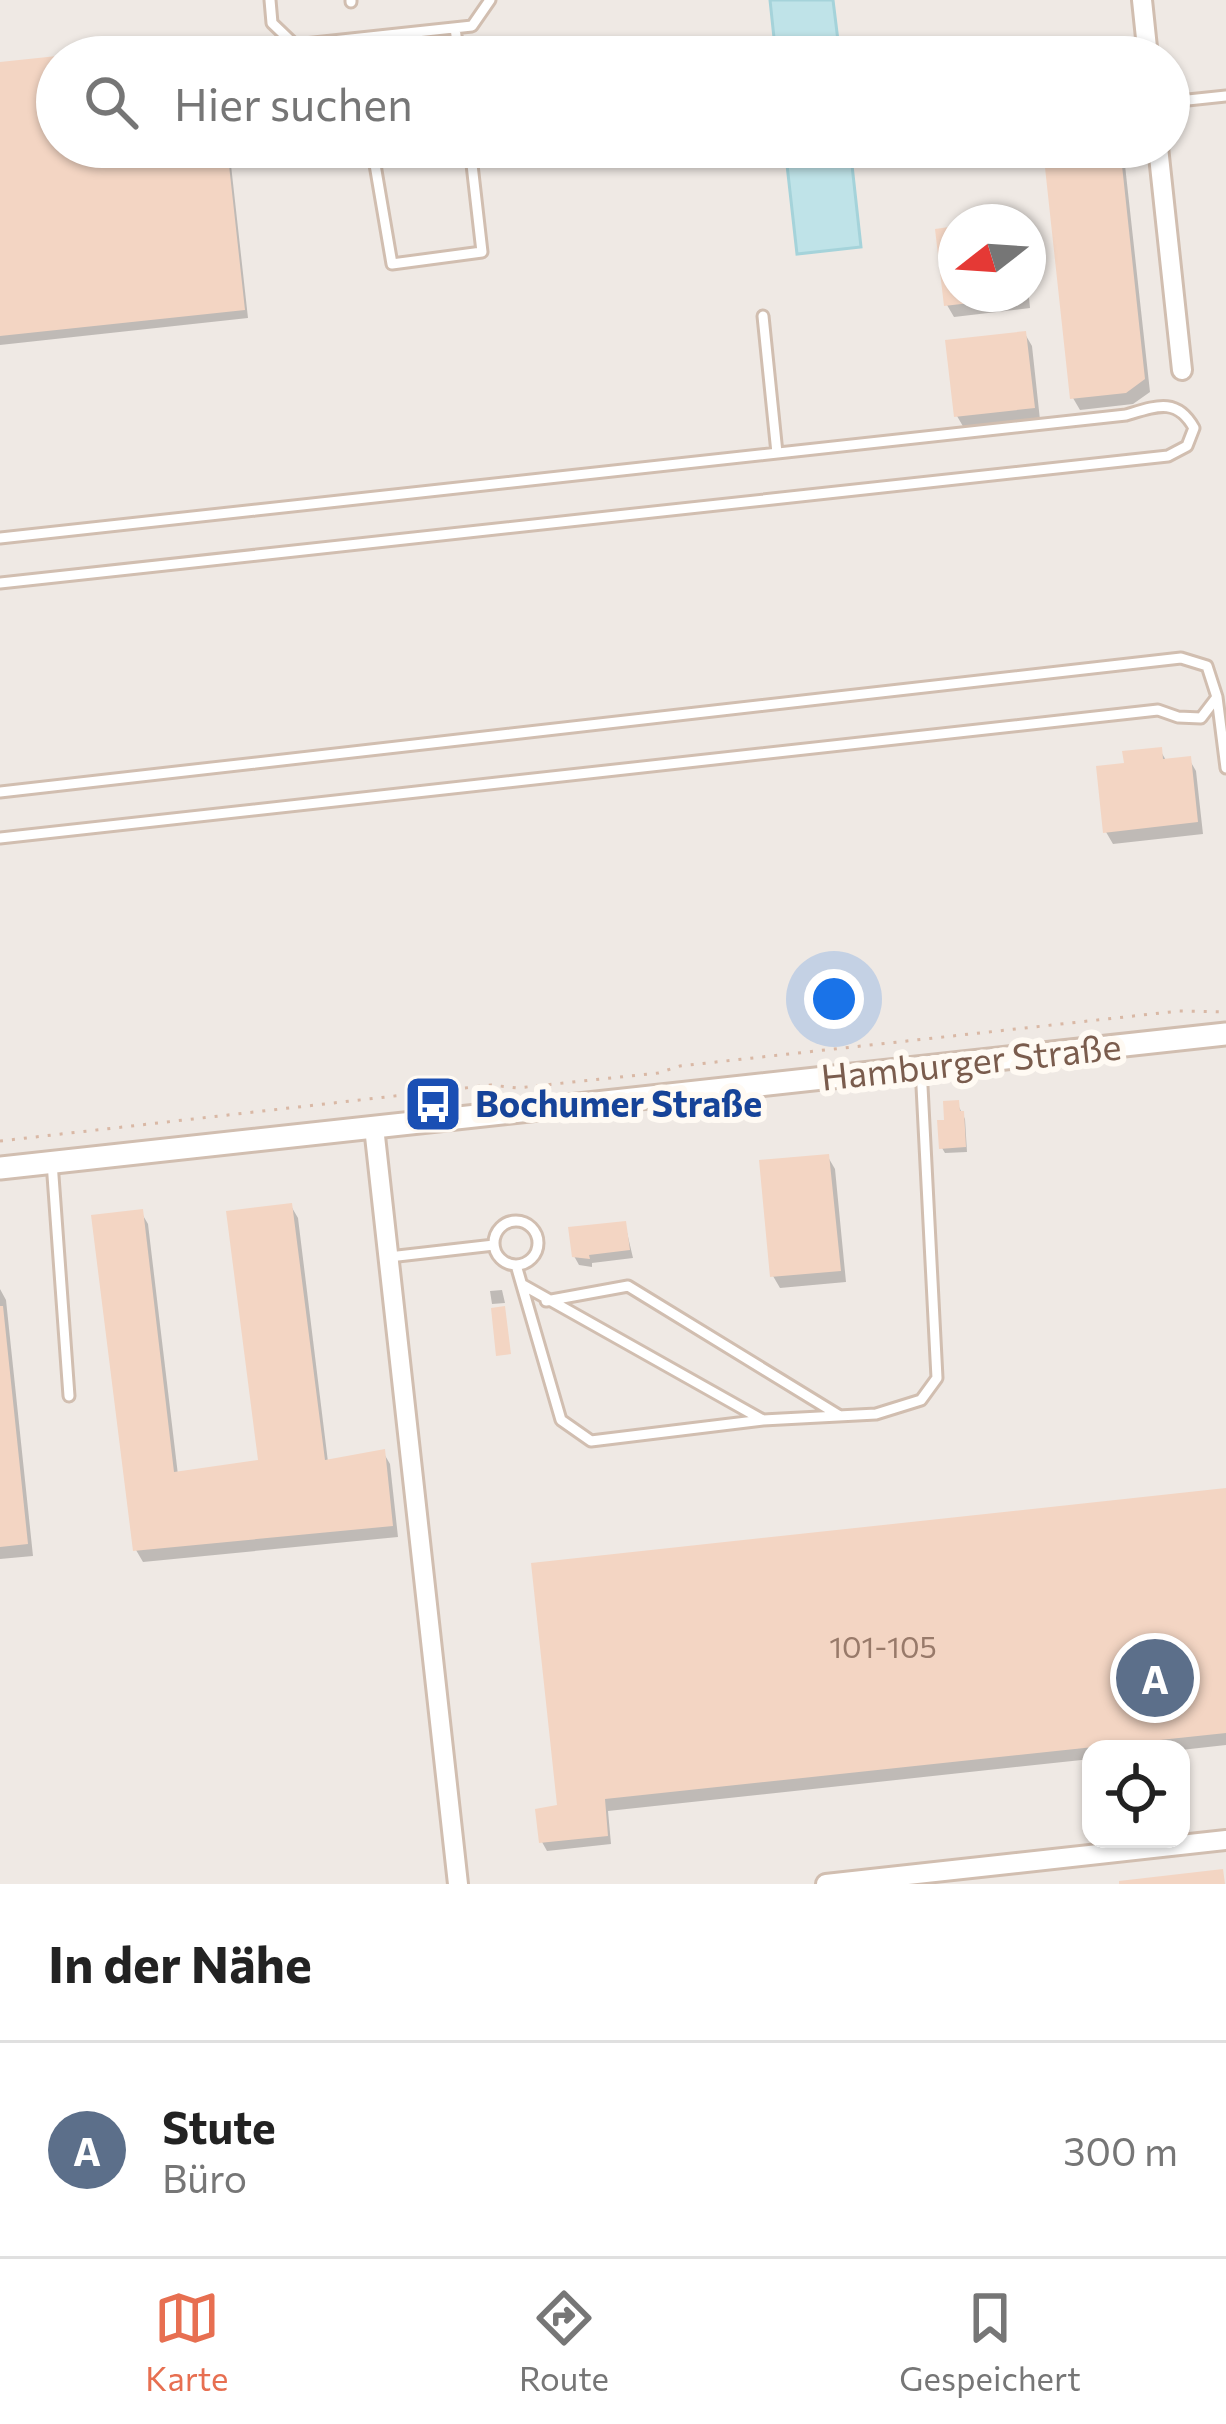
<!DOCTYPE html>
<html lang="de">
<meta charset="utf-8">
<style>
:root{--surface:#fff;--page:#f6f6f6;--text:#222;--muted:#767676;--line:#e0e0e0;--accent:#e76f51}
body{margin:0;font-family:Commissioner,sans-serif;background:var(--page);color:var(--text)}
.controls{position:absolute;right:36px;bottom:36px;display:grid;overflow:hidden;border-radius:24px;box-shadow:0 3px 9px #0004}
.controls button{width:108px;height:108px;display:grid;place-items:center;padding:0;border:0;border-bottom:3px solid var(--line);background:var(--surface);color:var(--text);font:60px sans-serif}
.compass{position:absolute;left:938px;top:204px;width:108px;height:108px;border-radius:50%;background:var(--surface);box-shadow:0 3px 9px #0004;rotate:253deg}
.you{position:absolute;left:834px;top:999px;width:42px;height:42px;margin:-30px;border:9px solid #fff;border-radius:50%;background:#1a73e8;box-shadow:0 0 0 18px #1a73e833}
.badge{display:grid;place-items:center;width:78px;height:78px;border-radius:50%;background:var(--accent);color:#fff;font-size:39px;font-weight:700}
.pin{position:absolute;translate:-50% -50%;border:6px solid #fff;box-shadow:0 3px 12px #0006}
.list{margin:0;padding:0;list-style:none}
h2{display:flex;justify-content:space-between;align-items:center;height:156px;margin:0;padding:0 48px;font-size:51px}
h2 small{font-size:39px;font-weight:400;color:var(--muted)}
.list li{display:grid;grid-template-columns:78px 1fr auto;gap:36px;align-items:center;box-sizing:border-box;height:216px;padding:0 48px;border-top:3px solid var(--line)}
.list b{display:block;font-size:45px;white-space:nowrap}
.list p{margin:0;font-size:39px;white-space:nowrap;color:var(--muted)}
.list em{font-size:39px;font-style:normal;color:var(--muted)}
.icon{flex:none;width:66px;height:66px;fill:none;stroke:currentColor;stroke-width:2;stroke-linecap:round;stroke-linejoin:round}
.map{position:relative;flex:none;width:1226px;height:1884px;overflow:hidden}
.search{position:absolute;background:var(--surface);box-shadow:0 3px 9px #0004;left:36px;right:36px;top:36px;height:132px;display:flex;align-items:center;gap:30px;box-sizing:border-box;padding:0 42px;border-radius:66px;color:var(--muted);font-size:45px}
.sheet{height:372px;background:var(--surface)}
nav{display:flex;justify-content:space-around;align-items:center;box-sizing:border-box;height:168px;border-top:3px solid var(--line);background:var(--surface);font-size:33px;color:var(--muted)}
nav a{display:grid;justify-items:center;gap:6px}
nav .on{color:var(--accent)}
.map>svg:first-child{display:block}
</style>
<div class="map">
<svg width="1226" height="1884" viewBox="0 0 1226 1884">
<rect width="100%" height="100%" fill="#fdf6ec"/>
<path fill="#efe9e4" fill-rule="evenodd" d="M0,0H1226V1884H0ZM57,57H1169V147H57ZM956,222H1028V294H956ZM1091,1749H1181V1839H1091Z"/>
<path fill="#bfe3e8" stroke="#a5d3da" stroke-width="3" d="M770,0H833L840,57H776Z
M785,147H850L861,247L797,254Z"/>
<path fill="#0003" d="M57,59V147H229L248,318L0,345V65Z
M1088,147H1119L1124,156L1150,392L1133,404L1080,410L1073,398L1047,151Z
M956,229V294H1028V287L1030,308L954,317L947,305Z
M1025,334L1032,346L1040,420L964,428L957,416Z
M1160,750L1167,762L1189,759L1196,771L1203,834L1113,844L1106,832L1127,766Z
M957,1103L965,1119L967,1152L945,1153L942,1148Z
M828,1157L835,1169L846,1282L780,1288L773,1276Z
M291,1206L298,1218L328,1462L383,1452L390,1464L398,1537L143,1562L136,1550L141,1212L148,1224L178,1475L261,1463Z
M625,1224L633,1258L592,1263V1267L579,1265L574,1256Z
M0,1289L6,1300L33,1556L0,1559Z
M490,1291L502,1290L505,1303L492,1304Z
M1226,1491V1745L1181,1750L1091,1749V1759L608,1811L611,1844L547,1851L542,1842L563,1808Z"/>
<path fill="#f3d5c3" d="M215,38L218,57H72V54Z
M57,56V147H227L245,310L0,336V62Z
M1120,147L1145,379L1126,393L1070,399L1043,149Z
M956,226V294L1023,297L944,306L935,229Z
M1026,331L1035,408L954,417L945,340Z
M1162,747L1163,759L1191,756L1198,822L1103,833L1096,766L1124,763L1122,751Z
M959,1100L960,1111H964L966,1147L939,1149L937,1120H944L943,1101Z
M829,1154L841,1271L770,1277L759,1160Z
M292,1203L325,1460L385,1449L393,1526L133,1551L91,1215L143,1209L174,1472L258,1460L226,1211Z
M626,1221L630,1250L589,1255L590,1259L572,1257L568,1227Z
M0,1306H3L28,1544L0,1547Z
M505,1306L511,1354L496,1356L491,1308Z
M1226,1488V1733L605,1799L608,1836L539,1843L535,1809L557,1805L531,1563Z
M1223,1869L1225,1884H1119V1881Z"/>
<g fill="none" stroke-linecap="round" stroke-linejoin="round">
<defs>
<path id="service" d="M270,0L272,23L295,45L472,26L490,0
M351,0V2
M455,28L459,57
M353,39L356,57
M1169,102L1226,96
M372,147L392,264L482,252L470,147
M763,316L777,453
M0,538L1126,415C1156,406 1177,397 1194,428L1187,446L1168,456L0,583
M1217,697L1226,768
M0,792L1181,658L1207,666L1217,697L1201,718L1178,717L1158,710L0,838
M52,1162L69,1396
M494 1243a22 22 0 1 1 44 0a22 22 0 1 1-44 0Z
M389,1257L494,1245
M516,1265L561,1420L591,1441L763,1420L876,1414L921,1400L937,1378L921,1067
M523,1285L763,1420
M546,1301L628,1286L840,1416"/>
<path id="minor" d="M1142,0L1148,57
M1158,147L1182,370
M374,1127L458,1884
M826,1884L1226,1840"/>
<path id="tertiary" d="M0,1168L1226,1034"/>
</defs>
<use href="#service" stroke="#d1beb0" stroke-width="15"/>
<use href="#minor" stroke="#d1beb0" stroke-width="24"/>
<use href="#tertiary" stroke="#d1beb0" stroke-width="27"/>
<path stroke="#d9b8a5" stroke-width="3" stroke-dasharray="3 9" stroke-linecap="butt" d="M0,1141L491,1085L517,1088L658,1073L680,1066L1179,1011L1226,1012"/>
<use href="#service" stroke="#fff" stroke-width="9"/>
<use href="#minor" stroke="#fff" stroke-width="18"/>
<use href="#tertiary" stroke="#fff" stroke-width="21"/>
</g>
<defs>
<symbol id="bus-square" viewBox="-11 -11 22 22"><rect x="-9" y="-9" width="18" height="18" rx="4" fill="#1a4fb4" stroke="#fffaf3"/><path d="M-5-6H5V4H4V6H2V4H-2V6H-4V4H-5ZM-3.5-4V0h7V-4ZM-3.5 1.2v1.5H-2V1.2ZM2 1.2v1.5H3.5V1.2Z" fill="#fff"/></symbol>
</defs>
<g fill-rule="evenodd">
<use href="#bus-square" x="400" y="1071" width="66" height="66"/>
</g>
<g text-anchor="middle" stroke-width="12" stroke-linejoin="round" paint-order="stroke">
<g font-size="30" fill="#987a6a">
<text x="883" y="1658">101-105</text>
</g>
<g font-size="36" fill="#7a5c4d" stroke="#fffaf3">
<text transform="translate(971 1062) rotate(-6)" y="13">Hamburger Straße</text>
</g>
<g font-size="36" font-weight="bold" fill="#164399" stroke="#fffaf3" text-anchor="start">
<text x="475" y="1117">Bochumer Straße</text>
</g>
</g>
</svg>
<div class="controls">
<button><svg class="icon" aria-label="locate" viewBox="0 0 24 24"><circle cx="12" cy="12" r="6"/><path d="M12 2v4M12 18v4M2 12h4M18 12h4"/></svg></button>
</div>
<svg class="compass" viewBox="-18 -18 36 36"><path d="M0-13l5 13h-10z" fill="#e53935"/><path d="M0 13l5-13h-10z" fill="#767676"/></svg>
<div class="you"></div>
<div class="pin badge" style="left:1155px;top:1678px;background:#5c6f8a">A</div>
<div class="search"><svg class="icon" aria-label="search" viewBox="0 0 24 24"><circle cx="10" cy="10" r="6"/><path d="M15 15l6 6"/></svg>Hier suchen</div>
</div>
<section class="sheet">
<h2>In der Nähe<small></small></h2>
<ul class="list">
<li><span class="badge" style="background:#5c6f8a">A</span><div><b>Stute</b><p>Büro</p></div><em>300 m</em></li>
</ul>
</section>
<nav>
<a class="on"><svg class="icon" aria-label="map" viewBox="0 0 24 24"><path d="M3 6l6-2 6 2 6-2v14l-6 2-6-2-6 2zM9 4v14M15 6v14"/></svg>Karte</a>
<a><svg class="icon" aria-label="directions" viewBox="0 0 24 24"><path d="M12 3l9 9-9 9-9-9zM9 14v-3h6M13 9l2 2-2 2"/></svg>Route</a>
<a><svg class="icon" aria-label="saved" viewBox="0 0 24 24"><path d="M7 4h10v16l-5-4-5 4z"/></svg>Gespeichert</a>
</nav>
